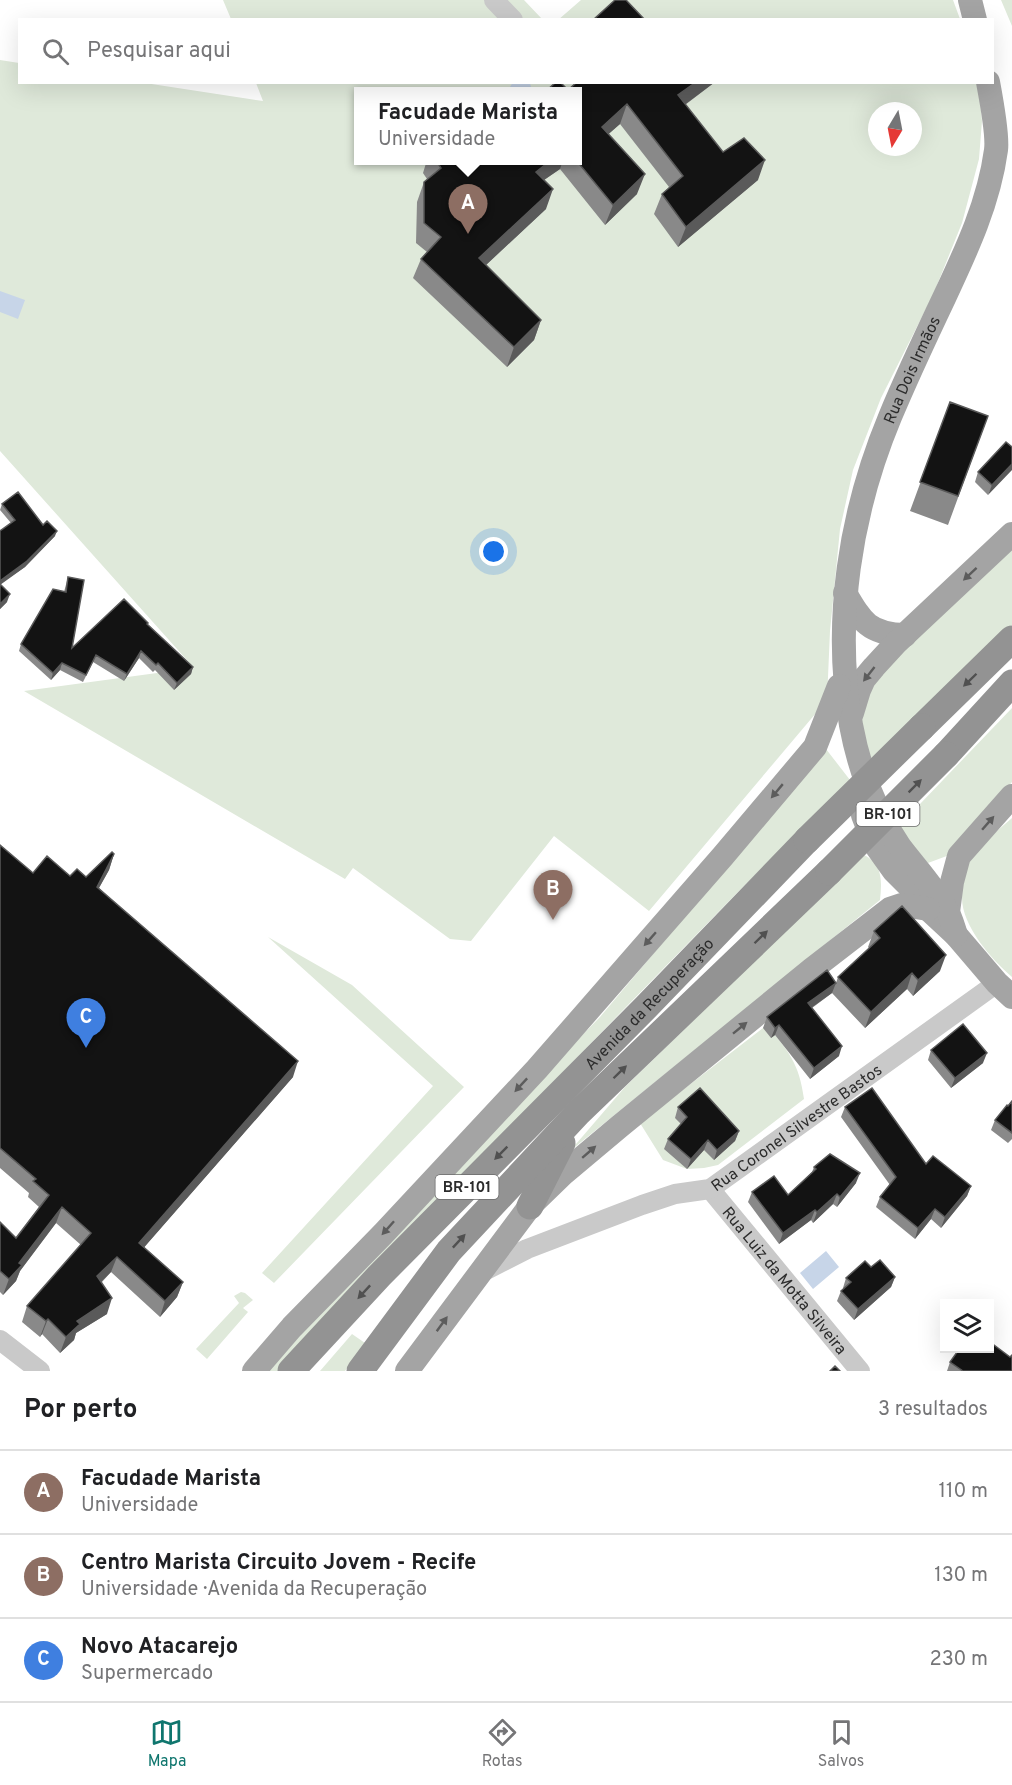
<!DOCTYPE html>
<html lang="pt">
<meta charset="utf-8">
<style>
:root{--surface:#fff;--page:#f2f2f2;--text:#202124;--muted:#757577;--line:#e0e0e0;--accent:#0f766e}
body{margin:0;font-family:Overpass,sans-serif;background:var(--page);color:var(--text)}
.controls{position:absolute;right:18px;bottom:18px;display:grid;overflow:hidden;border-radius:0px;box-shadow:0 6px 24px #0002}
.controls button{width:54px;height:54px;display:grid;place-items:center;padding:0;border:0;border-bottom:2px solid var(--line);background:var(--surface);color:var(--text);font:30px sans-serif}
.compass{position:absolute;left:868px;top:102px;width:54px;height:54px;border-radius:50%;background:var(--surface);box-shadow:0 6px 24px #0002;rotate:190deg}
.you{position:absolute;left:494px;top:552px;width:21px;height:21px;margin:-15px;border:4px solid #fff;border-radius:50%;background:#1a73e8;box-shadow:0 0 0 9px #1a73e833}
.badge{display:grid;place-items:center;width:39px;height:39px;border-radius:50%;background:var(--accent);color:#fff;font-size:20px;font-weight:700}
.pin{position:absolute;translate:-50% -50px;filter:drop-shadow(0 2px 3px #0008)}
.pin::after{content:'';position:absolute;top:32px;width:21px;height:18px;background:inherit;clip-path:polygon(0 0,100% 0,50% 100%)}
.popup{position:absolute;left:354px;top:87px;width:228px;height:78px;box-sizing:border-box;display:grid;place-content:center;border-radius:0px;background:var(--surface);filter:drop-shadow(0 2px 4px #0005);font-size:20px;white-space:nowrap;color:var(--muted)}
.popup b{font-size:22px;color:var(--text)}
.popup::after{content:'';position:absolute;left:50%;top:100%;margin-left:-12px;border:12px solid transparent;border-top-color:var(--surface)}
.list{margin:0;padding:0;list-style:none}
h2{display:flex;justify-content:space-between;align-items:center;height:78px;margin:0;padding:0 24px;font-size:26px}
h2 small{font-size:20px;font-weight:400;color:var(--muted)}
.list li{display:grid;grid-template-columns:39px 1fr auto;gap:18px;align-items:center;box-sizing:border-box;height:84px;padding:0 24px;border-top:2px solid var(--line)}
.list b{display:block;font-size:22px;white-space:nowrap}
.list p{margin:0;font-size:20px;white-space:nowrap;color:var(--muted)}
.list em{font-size:20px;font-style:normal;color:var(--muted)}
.icon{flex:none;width:33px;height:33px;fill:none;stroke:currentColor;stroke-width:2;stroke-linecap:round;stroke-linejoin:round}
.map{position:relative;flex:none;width:1012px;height:1371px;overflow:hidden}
.search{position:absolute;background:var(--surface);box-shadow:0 6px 24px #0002;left:18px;right:18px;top:18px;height:66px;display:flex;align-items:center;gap:15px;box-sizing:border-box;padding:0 21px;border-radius:0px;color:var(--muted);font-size:22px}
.sheet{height:330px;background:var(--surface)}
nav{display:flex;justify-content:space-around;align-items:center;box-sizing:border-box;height:84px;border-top:2px solid var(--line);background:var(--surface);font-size:16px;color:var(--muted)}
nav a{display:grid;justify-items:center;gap:3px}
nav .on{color:var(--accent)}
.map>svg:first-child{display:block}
</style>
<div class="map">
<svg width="1012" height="1371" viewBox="0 0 1012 1371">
<rect width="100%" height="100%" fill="#fff"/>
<path fill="#dfe9da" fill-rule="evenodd" d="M223,0H524L542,19H231Z
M581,0H953L960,19L558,20Z
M1001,0H1012V27V26Z
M0,60L19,63L20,82L145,83L263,101L256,83H978L982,121L979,159L962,223L933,295L881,398L853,470L840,529L830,631L827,700L649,911L554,836L471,941L450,939L353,868L345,879L24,691L194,668L0,451ZM358,92H578V160H358ZM877,111H913V147H877Z
M1012,543V625L924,711L866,764L853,715L893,658Z
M1012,708V782L952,854L928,863L897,828Z
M826,749L850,780L734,896L417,1222L280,1371H262L299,1326L600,1017Z
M1012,818V977C992,960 962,926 962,898C961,885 966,869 968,856Z
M864,855C883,864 882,882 880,900L570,1151L625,1087Z
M268,937L352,985L464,1087L274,1283L262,1273L433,1086Z
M767,1025C789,1052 799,1063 804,1099L718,1165L704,1168L687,1169L663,1160L640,1123Z
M241,1292L245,1293L253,1300L243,1308L248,1312L207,1359L196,1349L239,1303L234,1296Z
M352,1334L365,1343L345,1371H320Z"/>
<path fill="#c7d5e8" d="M513,82L530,83L532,91H511L510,87Z
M0,291L25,300L18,319L0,312Z
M826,1251L839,1267L813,1289L800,1273Z"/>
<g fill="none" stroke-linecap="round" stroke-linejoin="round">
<g stroke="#c9c9c9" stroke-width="20">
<path d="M494,0L513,20"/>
<path id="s1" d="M710,1189L860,1371"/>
<path id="s2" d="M480,1273L527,1249L642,1205L675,1194L710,1189L997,983"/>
<path d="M0,1340L40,1371"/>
</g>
<g stroke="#a4a4a4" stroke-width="24">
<path d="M970,0L975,20"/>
<path d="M845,593C862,622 869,634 905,635"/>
<path d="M852,713L859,690L864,679L874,667L897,642L1012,534"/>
<path d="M863,815L874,843L894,871L919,896L928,909L956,935L997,983L1012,997"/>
<path d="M948,912L952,882L959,856L1012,796"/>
<path id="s3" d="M956,935C953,926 951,917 946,909C934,887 916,868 900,847C875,811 859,768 851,725C833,621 850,513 890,417C907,376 926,336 945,296C967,249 989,202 996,150C998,136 991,98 988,82"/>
<path d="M254,1371L292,1327L383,1234L537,1069L723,856L815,747L839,686"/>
<path d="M407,1371L530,1206L564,1173L620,1126L811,970L890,909L902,905L928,909"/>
</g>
<g stroke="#939393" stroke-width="27">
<path d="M922,727L1012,639"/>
<path d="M946,755L1012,683"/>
<path d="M530,1206L562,1143"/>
<path id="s4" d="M291,1371L379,1276L646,1007L807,840"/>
<path d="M360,1371L449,1251L578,1113L829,872"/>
</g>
<path stroke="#939393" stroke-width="27" d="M807,840L922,727
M829,872L946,755"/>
</g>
<path fill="#898989" d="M577,82H715L685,105L723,152L758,180L678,247L654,214L662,194L669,187L620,124L608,134L637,194L605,225L560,169L544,180L546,209L486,265L541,320L534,340L507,367L413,278L421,259L427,252L416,243L417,202L424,182L427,179L423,173L427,160H578L568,90Z
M950,402L988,416L948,525L910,511Z
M1012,447L988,495L975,482L978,472Z
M2,504L43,525L55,536L25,567L0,584L7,602L0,609V531L11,523L0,510Z
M68,577L72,648L147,625L193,667L191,674L174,690L155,670L153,672L139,658L124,681L93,662L83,682L60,670L51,680L19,651L21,644L64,592Z
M0,845L33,873L70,876L86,877L114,854L109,870L99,888L293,1077L144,1247L183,1282L177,1297L160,1317L111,1272L102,1282L107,1314L76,1333L74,1340L60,1353L42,1334L40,1337L22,1322L27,1306L81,1245L56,1223L20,1271L16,1281L3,1295L0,1292V1222L16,1238L39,1207L28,1197L29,1193L0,1168Z
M874,931L940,971L913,996L907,989L865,1028L832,993L812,1008L839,1056L810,1079L775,1035L771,1038L763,1028L767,1017L836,983L838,977L869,948L868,947Z
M931,1050L983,1063L951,1088L928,1060Z
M1012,1101V1139L1008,1143L991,1130L995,1120Z
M678,1107L739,1131L735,1141L714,1160L704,1150L687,1169L664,1149L668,1139L681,1124L675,1118Z
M845,1107L926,1164L971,1186L967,1196L941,1228L931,1219L915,1239L876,1207L880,1197L890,1185L841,1117Z
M814,1167L856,1183L837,1207L833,1204L813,1223L811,1220L779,1244L748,1202L752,1192L788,1195L812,1172Z
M871,1267L895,1277L891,1287L854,1320L837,1301L841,1291L843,1289V1288L846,1278Z
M1010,1357L1012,1371H947L950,1362Z"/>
<path fill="#5a5a5a" d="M696,82H715L671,115L678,95Z
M627,104L620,124L594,147L602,127Z
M551,160H563L560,169L528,191L536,172Z
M765,160L758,180L678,247L686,227Z
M645,174L637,194L605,225L613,205Z
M553,189L546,209L472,278L479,258Z
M541,320L534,340L507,367L514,347Z
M1012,464V470L988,495L992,485Z
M57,531L55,536L25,567L0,585V581Z
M10,594L7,602L0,609V604Z
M141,651L139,658L124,681L127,674Z
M62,663L60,670L51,680L53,673Z
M193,667L191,674L174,690L177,683Z
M114,854L109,870L91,902L97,887Z
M946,955L940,971L913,996L918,980Z
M912,973L907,989L865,1028L871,1012Z
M836,983L832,993L804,1013L808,1003Z
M779,1025L775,1035L771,1038L775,1028Z
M842,1046L839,1056L810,1079L814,1068Z
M987,1053L983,1063L951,1088L955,1078Z
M298,1061L293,1077L134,1259L139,1243Z
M739,1131L735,1141L714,1160L717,1150Z
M708,1140L704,1150L687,1169L691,1159Z
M860,1173L856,1183L837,1207L840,1197Z
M971,1186L967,1196L941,1228L945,1217Z
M837,1194L833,1204L813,1223L817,1212Z
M62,1207L56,1223L20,1271L16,1281L3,1295L9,1279L19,1263Z
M935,1209L931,1219L915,1239L918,1228Z
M815,1210L811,1220L779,1244L783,1233Z
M117,1257L111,1272L92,1291L97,1276Z
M895,1277L891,1287L854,1320L858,1309Z
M183,1282L177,1297L160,1317L165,1301Z
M112,1298L107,1314L76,1333L74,1340L60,1353L66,1337L77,1321Z
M48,1319L42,1334L40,1337L46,1321Z"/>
<path fill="#131313" stroke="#5a5a5a" stroke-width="1.5" d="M615,0H626L645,20H593Z
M556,82H560L568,90L577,82H696L678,95L723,152L744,138L765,160L686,227L662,194L683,176L627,104L602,127L645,174L613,205L576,160H578V92H545Z
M436,160H551L536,172L553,189L479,258L541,320L514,347L421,259L441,237L424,223V182L441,168Z
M950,402L988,416L958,496L920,482Z
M1006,442L1012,447V464L992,485L978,472Z
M18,492L43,525L47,521L57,531L27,561L0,581V531L15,520L2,504Z
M68,577L84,580L72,648L124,599L148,623L147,624L193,667L177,683L158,663L156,665L141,651L127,674L96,655L86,675L62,663L53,673L21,644L53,589L66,592Z
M0,584L10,594L0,604Z
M0,845L33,873L47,856L70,876L77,869L86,877L112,852L114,854L97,887L298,1061L139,1243L183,1282L165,1301L117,1257L97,1276L112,1298L77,1321L80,1324L66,1337L48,1319L46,1321L27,1306L91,1233L62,1207L19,1263L22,1265L9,1279L0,1271V1222L16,1238L49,1195L33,1181L36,1179L0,1148Z
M902,906L946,955L918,980L912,973L871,1012L838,977L880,938L874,931Z
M827,970L836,983L808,1003L842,1046L814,1068L779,1025L775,1028L767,1017Z
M963,1024L987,1053L955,1078L931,1050Z
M700,1088L739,1131L717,1150L708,1140L691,1159L668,1139L687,1117L678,1107Z
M872,1088L926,1164L933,1156L971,1186L945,1217L935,1209L918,1228L880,1197L896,1177L845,1107Z
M1012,1101V1133L995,1120L1007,1105L1008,1106Z
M830,1154L860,1173L840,1197L837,1194L817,1212L815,1210L783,1233L752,1192L774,1176L788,1195L816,1169L814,1167Z
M880,1260L895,1277L858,1309L841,1291L851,1282L846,1278L865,1261L871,1267Z
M990,1342L1010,1357L1012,1355V1371H963L950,1362L960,1348H990Z
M835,1366L840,1371H830Z"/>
<defs><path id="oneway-solid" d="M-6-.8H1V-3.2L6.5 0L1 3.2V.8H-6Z" transform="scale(1.5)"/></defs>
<g fill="#5c5c5c">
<use href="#oneway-solid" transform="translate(970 574) rotate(137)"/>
<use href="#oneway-solid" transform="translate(869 674) rotate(128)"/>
<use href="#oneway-solid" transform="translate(777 791) rotate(130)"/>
<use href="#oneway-solid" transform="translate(988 823) rotate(-49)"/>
<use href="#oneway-solid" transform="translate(650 939) rotate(131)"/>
<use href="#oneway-solid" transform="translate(740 1028) rotate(-39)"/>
<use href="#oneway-solid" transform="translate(521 1085) rotate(133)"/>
<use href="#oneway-solid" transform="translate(589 1152) rotate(-41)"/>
<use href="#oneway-solid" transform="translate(388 1228) rotate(132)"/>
<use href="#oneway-solid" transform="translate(442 1324) rotate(-54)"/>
</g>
<g fill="#505050">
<use href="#oneway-solid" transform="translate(970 680) rotate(136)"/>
<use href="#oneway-solid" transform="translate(915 786) rotate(-45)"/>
<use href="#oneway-solid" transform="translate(761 937) rotate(-44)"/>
<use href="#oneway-solid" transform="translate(620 1072) rotate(-44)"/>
<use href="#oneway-solid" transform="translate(501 1153) rotate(135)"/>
<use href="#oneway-solid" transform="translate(459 1241) rotate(-47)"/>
<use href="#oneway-solid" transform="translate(364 1292) rotate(133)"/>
</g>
<g text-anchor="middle" stroke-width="6" stroke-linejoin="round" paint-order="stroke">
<g fill="#fff" stroke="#6b6b6b" stroke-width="1.5">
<rect x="856.5" y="802" width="63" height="24" rx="4.5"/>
<rect x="435.5" y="1175" width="63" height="24" rx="4.5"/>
</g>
<g font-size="15" font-weight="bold" fill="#2c2c2c">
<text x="888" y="819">BR-101</text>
<text x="467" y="1192">BR-101</text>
</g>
<g font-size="16" fill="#2c2c2c" stroke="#fff">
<text dy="6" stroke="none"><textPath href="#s3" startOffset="604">Rua Dois Irmãos</textPath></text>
<text dy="6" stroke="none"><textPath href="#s4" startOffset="513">Avenida da Recuperação</textPath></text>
<text dy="6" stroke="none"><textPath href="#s2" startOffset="352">Rua Coronel Silvestre Bastos</textPath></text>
<text dy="6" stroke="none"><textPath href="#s1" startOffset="118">Rua Luiz da Motta Silveira</textPath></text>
</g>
</g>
</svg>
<div class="controls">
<button><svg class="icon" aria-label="layers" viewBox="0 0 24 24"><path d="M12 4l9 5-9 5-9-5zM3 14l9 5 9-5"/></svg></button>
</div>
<svg class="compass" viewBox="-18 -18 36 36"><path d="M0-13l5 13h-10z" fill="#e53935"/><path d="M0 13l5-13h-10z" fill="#757577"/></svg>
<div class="you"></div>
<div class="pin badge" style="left:468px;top:234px;background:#8d6e63">A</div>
<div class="popup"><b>Facudade Marista</b>Universidade</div>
<div class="pin badge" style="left:553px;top:920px;background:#8d6e63">B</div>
<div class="pin badge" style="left:86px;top:1048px;background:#3f7fe0">C</div>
<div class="search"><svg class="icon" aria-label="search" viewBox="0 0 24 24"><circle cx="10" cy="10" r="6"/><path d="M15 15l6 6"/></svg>Pesquisar aqui</div>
</div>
<section class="sheet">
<h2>Por perto<small>3 resultados</small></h2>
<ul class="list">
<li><span class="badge" style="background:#8d6e63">A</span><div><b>Facudade Marista</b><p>Universidade</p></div><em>110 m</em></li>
<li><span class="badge" style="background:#8d6e63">B</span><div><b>Centro Marista Circuito Jovem - Recife</b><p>Universidade · Avenida da Recuperação</p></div><em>130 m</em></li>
<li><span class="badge" style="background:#3f7fe0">C</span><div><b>Novo Atacarejo</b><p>Supermercado</p></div><em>230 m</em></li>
</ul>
</section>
<nav>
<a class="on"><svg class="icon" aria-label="map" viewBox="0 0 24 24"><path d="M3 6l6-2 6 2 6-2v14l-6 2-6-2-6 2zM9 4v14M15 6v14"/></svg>Mapa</a>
<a><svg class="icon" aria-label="directions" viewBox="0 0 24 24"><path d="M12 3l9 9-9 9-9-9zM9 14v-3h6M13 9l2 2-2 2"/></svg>Rotas</a>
<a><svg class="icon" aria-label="saved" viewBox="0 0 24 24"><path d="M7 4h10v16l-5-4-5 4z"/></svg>Salvos</a>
</nav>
